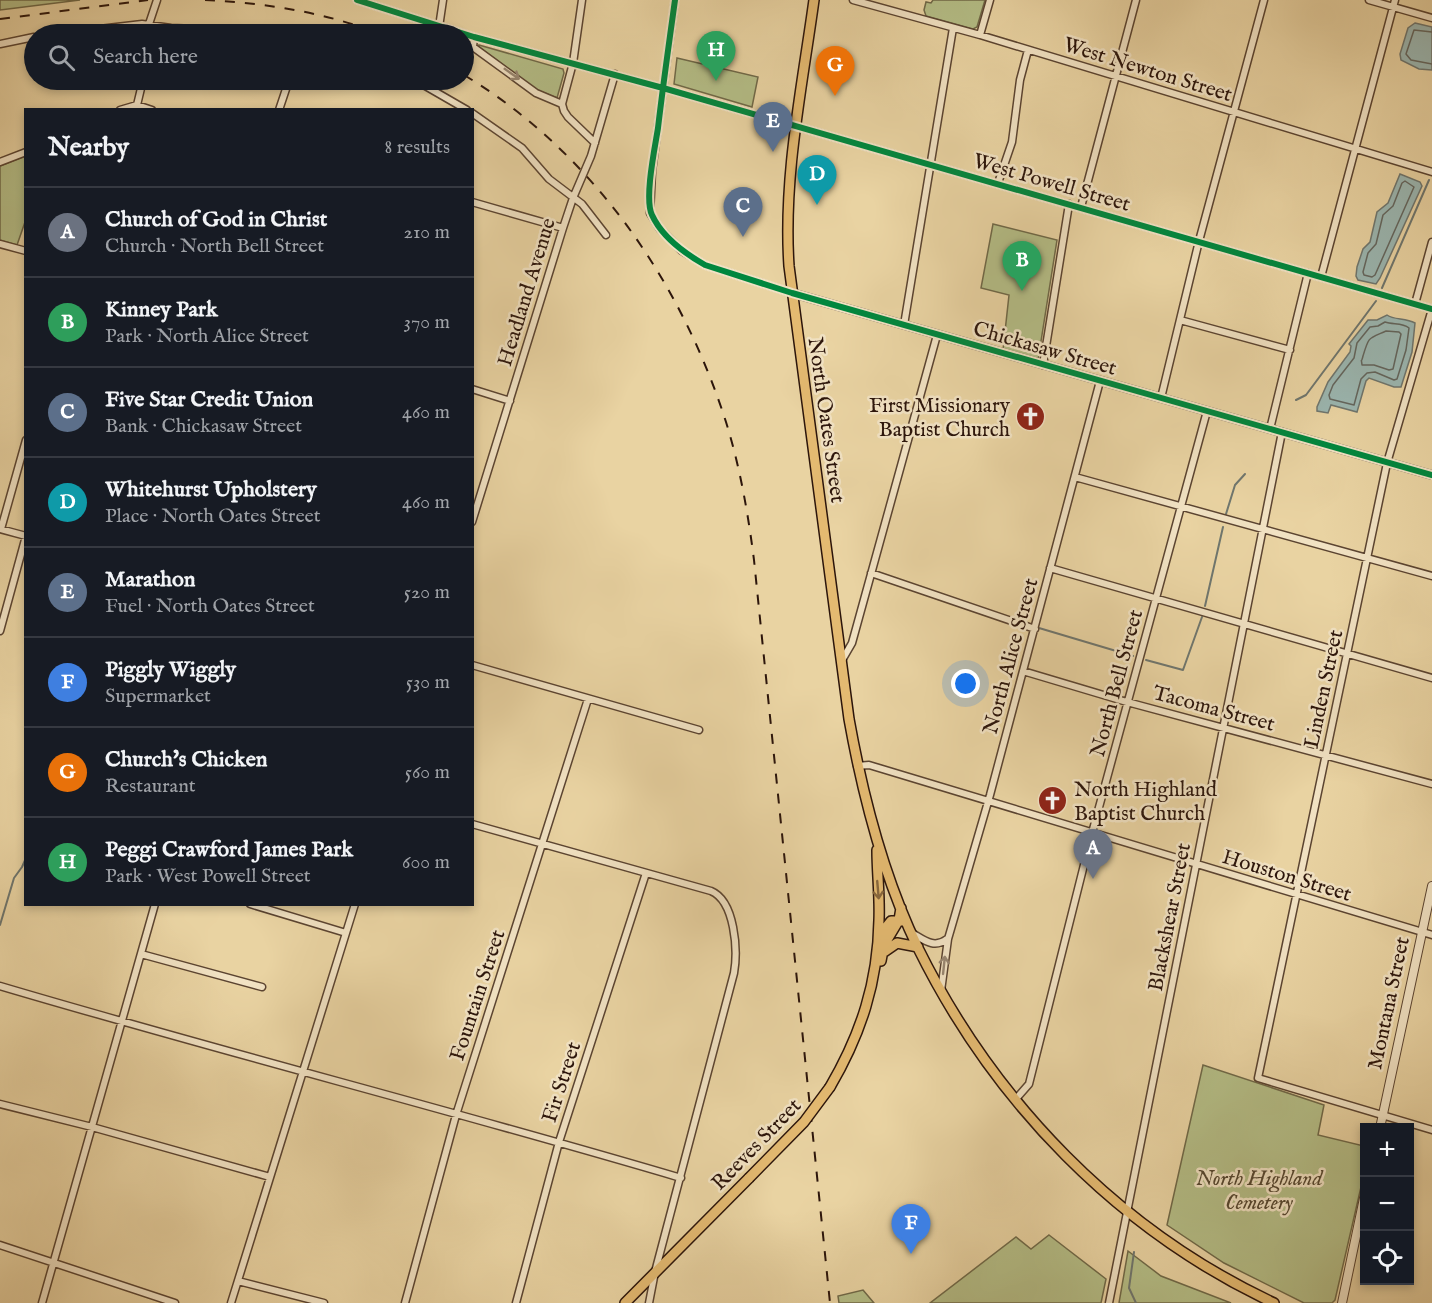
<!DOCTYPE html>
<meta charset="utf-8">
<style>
:root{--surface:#171b24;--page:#242831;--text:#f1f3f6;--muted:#9ea1a6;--line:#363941;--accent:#c59692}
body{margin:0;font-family:"IM FELL English",serif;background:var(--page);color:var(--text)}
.controls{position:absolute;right:18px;bottom:18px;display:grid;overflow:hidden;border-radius:0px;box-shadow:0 3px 9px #0003}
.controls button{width:54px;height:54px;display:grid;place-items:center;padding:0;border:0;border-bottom:2px solid var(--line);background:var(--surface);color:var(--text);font:30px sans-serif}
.you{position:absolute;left:966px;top:684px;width:21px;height:21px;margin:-15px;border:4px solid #fff;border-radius:50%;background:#1a73e8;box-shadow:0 0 0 9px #1a73e833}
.badge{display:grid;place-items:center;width:39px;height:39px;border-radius:50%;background:var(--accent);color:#fff;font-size:20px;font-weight:700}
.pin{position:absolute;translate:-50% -50px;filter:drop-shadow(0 2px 3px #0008)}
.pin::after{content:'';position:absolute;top:32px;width:21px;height:18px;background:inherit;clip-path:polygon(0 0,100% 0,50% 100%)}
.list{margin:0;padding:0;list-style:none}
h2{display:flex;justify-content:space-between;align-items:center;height:78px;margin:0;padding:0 24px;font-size:26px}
h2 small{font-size:20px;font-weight:400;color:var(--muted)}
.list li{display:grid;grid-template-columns:39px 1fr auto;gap:18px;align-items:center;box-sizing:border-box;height:90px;padding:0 24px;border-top:2px solid var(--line)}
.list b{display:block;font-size:22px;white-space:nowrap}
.list p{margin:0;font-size:20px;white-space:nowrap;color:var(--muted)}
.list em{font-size:20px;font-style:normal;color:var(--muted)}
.icon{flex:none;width:33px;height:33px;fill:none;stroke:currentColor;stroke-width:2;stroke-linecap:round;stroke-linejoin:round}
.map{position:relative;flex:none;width:1432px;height:1303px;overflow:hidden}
.search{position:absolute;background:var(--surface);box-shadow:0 3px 9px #0003;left:24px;top:24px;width:450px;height:66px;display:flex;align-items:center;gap:15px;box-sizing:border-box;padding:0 21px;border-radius:33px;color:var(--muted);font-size:22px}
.panel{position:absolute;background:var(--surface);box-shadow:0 3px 9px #0003;left:24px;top:108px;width:450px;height:798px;border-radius:0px}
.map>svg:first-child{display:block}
</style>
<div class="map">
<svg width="1432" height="1303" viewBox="0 0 1432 1303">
<rect width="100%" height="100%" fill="#e9d3a2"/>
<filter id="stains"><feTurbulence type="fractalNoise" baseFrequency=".00333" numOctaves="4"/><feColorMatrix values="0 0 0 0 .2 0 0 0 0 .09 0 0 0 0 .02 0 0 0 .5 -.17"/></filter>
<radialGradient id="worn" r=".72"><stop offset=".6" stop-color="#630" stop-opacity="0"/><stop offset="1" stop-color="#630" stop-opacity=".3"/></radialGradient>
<path fill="#b4bd86" stroke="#706948" stroke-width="1.5" d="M0,0H80L0,10Z
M933,0H985L977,27L973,29L926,16L924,10L926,2L931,3Z
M479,45L563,69L564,73L557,98L537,90L479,47Z
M677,58L758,77L752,107L674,84Z
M25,156V222L17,245L0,240V166Z
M993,224L1057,240L1038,360L1003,350L1009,295L981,288Z
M1203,1065L1324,1105L1318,1135L1364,1146V1174L1335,1300L1332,1303H1304L1224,1263L1167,1225Z
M1049,1235L1106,1279L1101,1303H930L1016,1237L1031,1249Z
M1128,1251L1161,1276L1231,1303H1119Z
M863,1290L874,1303H839L838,1296Z"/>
<path fill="#9bb6b0" stroke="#6f766e" stroke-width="1.5" d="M1415,23L1432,27V70L1419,69L1401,60L1400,54L1408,28Z
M1400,174L1420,182L1422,186L1380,278L1376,284L1358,280L1356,276L1357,267L1363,249L1370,242L1377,212L1388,203Z
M1387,315C1394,320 1405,318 1415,323L1412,352L1401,387H1394L1369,378L1366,381L1357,412L1331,405L1328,413L1317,411V407L1328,382L1350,352L1351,346L1349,344L1368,320H1377Z"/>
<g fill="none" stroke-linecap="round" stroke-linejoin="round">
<path stroke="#64665e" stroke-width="1.5" d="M1432,32L1414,30L1406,54L1411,60L1432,64
M1405,181L1414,187L1375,275L1372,277L1364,275L1363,272L1368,253L1376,244L1383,215L1393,206L1402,183Z
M1385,322C1393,325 1402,322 1409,328L1406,350L1397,379L1394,380L1375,372L1367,373L1361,379L1354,405L1330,399L1329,395L1333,385L1354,358L1357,343L1370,327L1378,326Z
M1386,331L1399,332L1401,334L1393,369L1389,370L1374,365H1362C1361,356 1361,365 1363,356C1369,336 1368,339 1386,331Z"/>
<path stroke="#6f766e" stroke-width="2" d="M1382,288L1429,180
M1296,400L1306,395L1376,301
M1226,514L1235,485L1245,474
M1205,606L1223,527
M1039,628L1133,656
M1146,660L1183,670L1202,617
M0,925L14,878L22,867L26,858
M1134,1252L1129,1288L1136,1303"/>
<defs>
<path id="minor" d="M357,0L474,37L663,88L1432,309
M582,0L573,63L562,104L564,111L568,117L595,143
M675,0L652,171L650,213L660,229L682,251L705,265L792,293
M853,0L980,35L1432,172
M1369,0L1432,18
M439,27L443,0
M57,34L142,24L171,28L247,31L272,34
M148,34L149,24L157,0
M980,35L990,0
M474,37L473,47L536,93L562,104
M0,44L34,37
M415,80L467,110
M137,105L143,80
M120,110L137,105L152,110
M279,110L289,80
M472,113L522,148L549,179L582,204L606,235
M0,162L26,152
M998,183L1012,142L1020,80L1028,50
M472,202L563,228
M1081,207L1136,0
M0,244L26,251
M1321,277L1395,0
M1415,304L1432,242
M1432,309L1387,463L1258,1078L1432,1130
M1180,320L1290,350
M904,325L953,28
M1043,365L1069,204
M472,389L510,401
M1161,398L1199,241L1264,0
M1270,429L1308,273
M1075,477L1432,576
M472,522L563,228L573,198L591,156L615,74
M0,529L26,536L0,631
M1,529L26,440
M1050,568L1432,678
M871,573L1035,629
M841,662L852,643L937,335
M472,665L699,730
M1023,671L1127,702L1432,784
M857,766L869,765L1432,935
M472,824L711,891C735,901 738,950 734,973L655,1272L649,1303
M250,904L346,933
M912,933C924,940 934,949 947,939
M141,954L262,987
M0,986C226,1053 455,1111 681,1178
M941,991L948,939L990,795L1100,381
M1015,1100L1029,1084L1092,833L1207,411
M0,1104L92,1127L270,1177
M0,1245L175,1303
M238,1281L324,1303
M42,1303L155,904
M231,1303L355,904
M405,1303L456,1115L588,699
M516,1303L559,1142L646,873
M1109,1303L1282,432"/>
<path id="tertiary" d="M792,293L1432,475
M1380,1128L1432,886
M1342,1303L1364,1198"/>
<path id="primary" d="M814,0C802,88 783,177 789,266L849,719C863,797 883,876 918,948C994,1102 1118,1230 1274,1303
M880,935L891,921H904
M884,952L897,943L918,947
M881,961L884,945L899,920L901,908
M830,1087C861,1034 878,982 879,920C880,896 877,873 877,850
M625,1303L749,1178"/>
</defs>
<use href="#minor" stroke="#5b4431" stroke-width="9"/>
<use href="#tertiary" stroke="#5b4431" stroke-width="10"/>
<use href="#primary" stroke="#2c150b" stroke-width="12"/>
<use href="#minor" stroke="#f1e2c3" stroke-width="6"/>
<use href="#tertiary" stroke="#f1e2c3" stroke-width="8"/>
<use href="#primary" stroke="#e4ba71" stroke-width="9"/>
<path stroke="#2c150b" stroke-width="2" stroke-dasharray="10 10" stroke-linecap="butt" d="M205,0C264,3 325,12 380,34
M0,19L148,0
M464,75C592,152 681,281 726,422C740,467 748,513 754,560L830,1303"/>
<defs>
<path id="primary-bridge" d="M749,1178L804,1122L830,1087"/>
</defs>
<use href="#primary-bridge" stroke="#2c150b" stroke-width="12" stroke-linecap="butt"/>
<use href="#primary-bridge" stroke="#e4ba71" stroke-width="9"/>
<defs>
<path id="cycleway" d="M357,0L474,37L663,88L1432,309
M675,0C669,43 663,85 658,128C655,147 644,199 652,215C662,237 684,253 705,265L792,293L1432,475"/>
</defs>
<use href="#cycleway" stroke="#f1e2c3" stroke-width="10"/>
<use href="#cycleway" stroke="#00873e" stroke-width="6"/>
</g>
<defs><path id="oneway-shaft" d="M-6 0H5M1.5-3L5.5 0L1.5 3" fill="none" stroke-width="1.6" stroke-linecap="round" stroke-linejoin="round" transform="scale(1.5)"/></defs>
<g stroke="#988670">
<use href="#oneway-shaft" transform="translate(512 74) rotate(35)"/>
<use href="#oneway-shaft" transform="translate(944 965) rotate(-84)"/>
</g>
<use stroke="#88683e" href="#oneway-shaft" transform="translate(878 890) rotate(85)"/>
<defs>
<symbol id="church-disc" viewBox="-11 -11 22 22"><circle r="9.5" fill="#8f2418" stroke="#f1e2c3"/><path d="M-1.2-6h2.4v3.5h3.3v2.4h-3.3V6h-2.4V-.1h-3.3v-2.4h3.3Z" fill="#fff"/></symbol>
</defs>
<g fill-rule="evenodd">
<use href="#church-disc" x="1014" y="400" width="33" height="33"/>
<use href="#church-disc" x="1036" y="784" width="33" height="33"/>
</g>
<g text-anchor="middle" stroke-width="5" stroke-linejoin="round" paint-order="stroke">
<g font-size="21" fill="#2c150b" stroke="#f1e2c3">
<text transform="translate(1148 69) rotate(17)" y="7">West Newton Street</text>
<text transform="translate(1052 182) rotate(16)" y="7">West Powell Street</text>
<text transform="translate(526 292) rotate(-73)" y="7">Headland Avenue</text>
<text transform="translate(1045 348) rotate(16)" y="7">Chickasaw Street</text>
<text transform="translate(827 420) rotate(82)" y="7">North Oates Street</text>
<text transform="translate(1010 656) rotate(-75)" y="7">North Alice Street</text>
<text transform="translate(1116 683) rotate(-75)" y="7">North Bell Street</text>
<text transform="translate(1323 689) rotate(-78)" y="7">Linden Street</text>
<text transform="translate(1214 708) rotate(15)" y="7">Tacoma Street</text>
<text transform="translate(1287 875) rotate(17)" y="7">Houston Street</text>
<text transform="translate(1169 917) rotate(-79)" y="7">Blackshear Street</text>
<text transform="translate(477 995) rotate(-72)" y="7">Fountain Street</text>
<text transform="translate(1388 1003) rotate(-78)" y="7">Montana Street</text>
<text transform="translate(561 1082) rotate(-72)" y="7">Fir Street</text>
<text transform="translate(756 1144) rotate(-46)" y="7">Reeves Street</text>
</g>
<g font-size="21" fill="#2c150b" stroke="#f1e2c3" text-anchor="end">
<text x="1010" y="412">First Missionary<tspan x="1010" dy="24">Baptist Church</tspan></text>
<text x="1074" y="796" text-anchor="start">North Highland<tspan x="1074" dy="24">Baptist Church</tspan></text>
</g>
<g font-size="21" font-style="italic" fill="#554730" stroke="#f1e2c3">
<text x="1259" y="1185">North Highland<tspan x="1259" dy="24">Cemetery</tspan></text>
</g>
</g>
<rect width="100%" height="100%" filter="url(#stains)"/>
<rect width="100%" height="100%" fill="url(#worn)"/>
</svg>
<div class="controls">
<button>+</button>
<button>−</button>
<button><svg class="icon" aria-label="locate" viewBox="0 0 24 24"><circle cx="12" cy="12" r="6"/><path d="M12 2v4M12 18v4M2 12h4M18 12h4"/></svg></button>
</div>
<div class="you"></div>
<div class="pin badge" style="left:1093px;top:879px;background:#6b7280">A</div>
<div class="pin badge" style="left:1022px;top:291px;background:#2e9e5b">B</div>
<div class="pin badge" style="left:743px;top:237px;background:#5c6f8a">C</div>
<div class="pin badge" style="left:817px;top:205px;background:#0f9aa8">D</div>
<div class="pin badge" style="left:773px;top:152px;background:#5c6f8a">E</div>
<div class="pin badge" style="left:911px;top:1254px;background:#3f7fe0">F</div>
<div class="pin badge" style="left:835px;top:96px;background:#e8710a">G</div>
<div class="pin badge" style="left:716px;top:81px;background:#2e9e5b">H</div>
<div class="search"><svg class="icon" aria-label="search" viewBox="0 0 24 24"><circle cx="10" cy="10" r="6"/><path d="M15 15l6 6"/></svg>Search here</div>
<section class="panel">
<h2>Nearby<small>8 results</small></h2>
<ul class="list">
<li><span class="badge" style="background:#6b7280">A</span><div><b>Church of God in Christ</b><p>Church · North Bell Street</p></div><em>210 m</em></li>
<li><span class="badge" style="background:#2e9e5b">B</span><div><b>Kinney Park</b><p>Park · North Alice Street</p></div><em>370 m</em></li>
<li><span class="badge" style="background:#5c6f8a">C</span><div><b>Five Star Credit Union</b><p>Bank · Chickasaw Street</p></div><em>460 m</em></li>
<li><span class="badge" style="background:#0f9aa8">D</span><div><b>Whitehurst Upholstery</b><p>Place · North Oates Street</p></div><em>460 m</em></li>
<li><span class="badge" style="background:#5c6f8a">E</span><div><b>Marathon</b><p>Fuel · North Oates Street</p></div><em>520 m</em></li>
<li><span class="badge" style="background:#3f7fe0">F</span><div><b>Piggly Wiggly</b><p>Supermarket</p></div><em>530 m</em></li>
<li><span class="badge" style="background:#e8710a">G</span><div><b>Church's Chicken</b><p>Restaurant</p></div><em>560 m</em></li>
<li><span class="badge" style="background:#2e9e5b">H</span><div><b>Peggi Crawford James Park</b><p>Park · West Powell Street</p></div><em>600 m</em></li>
</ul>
</section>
</div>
